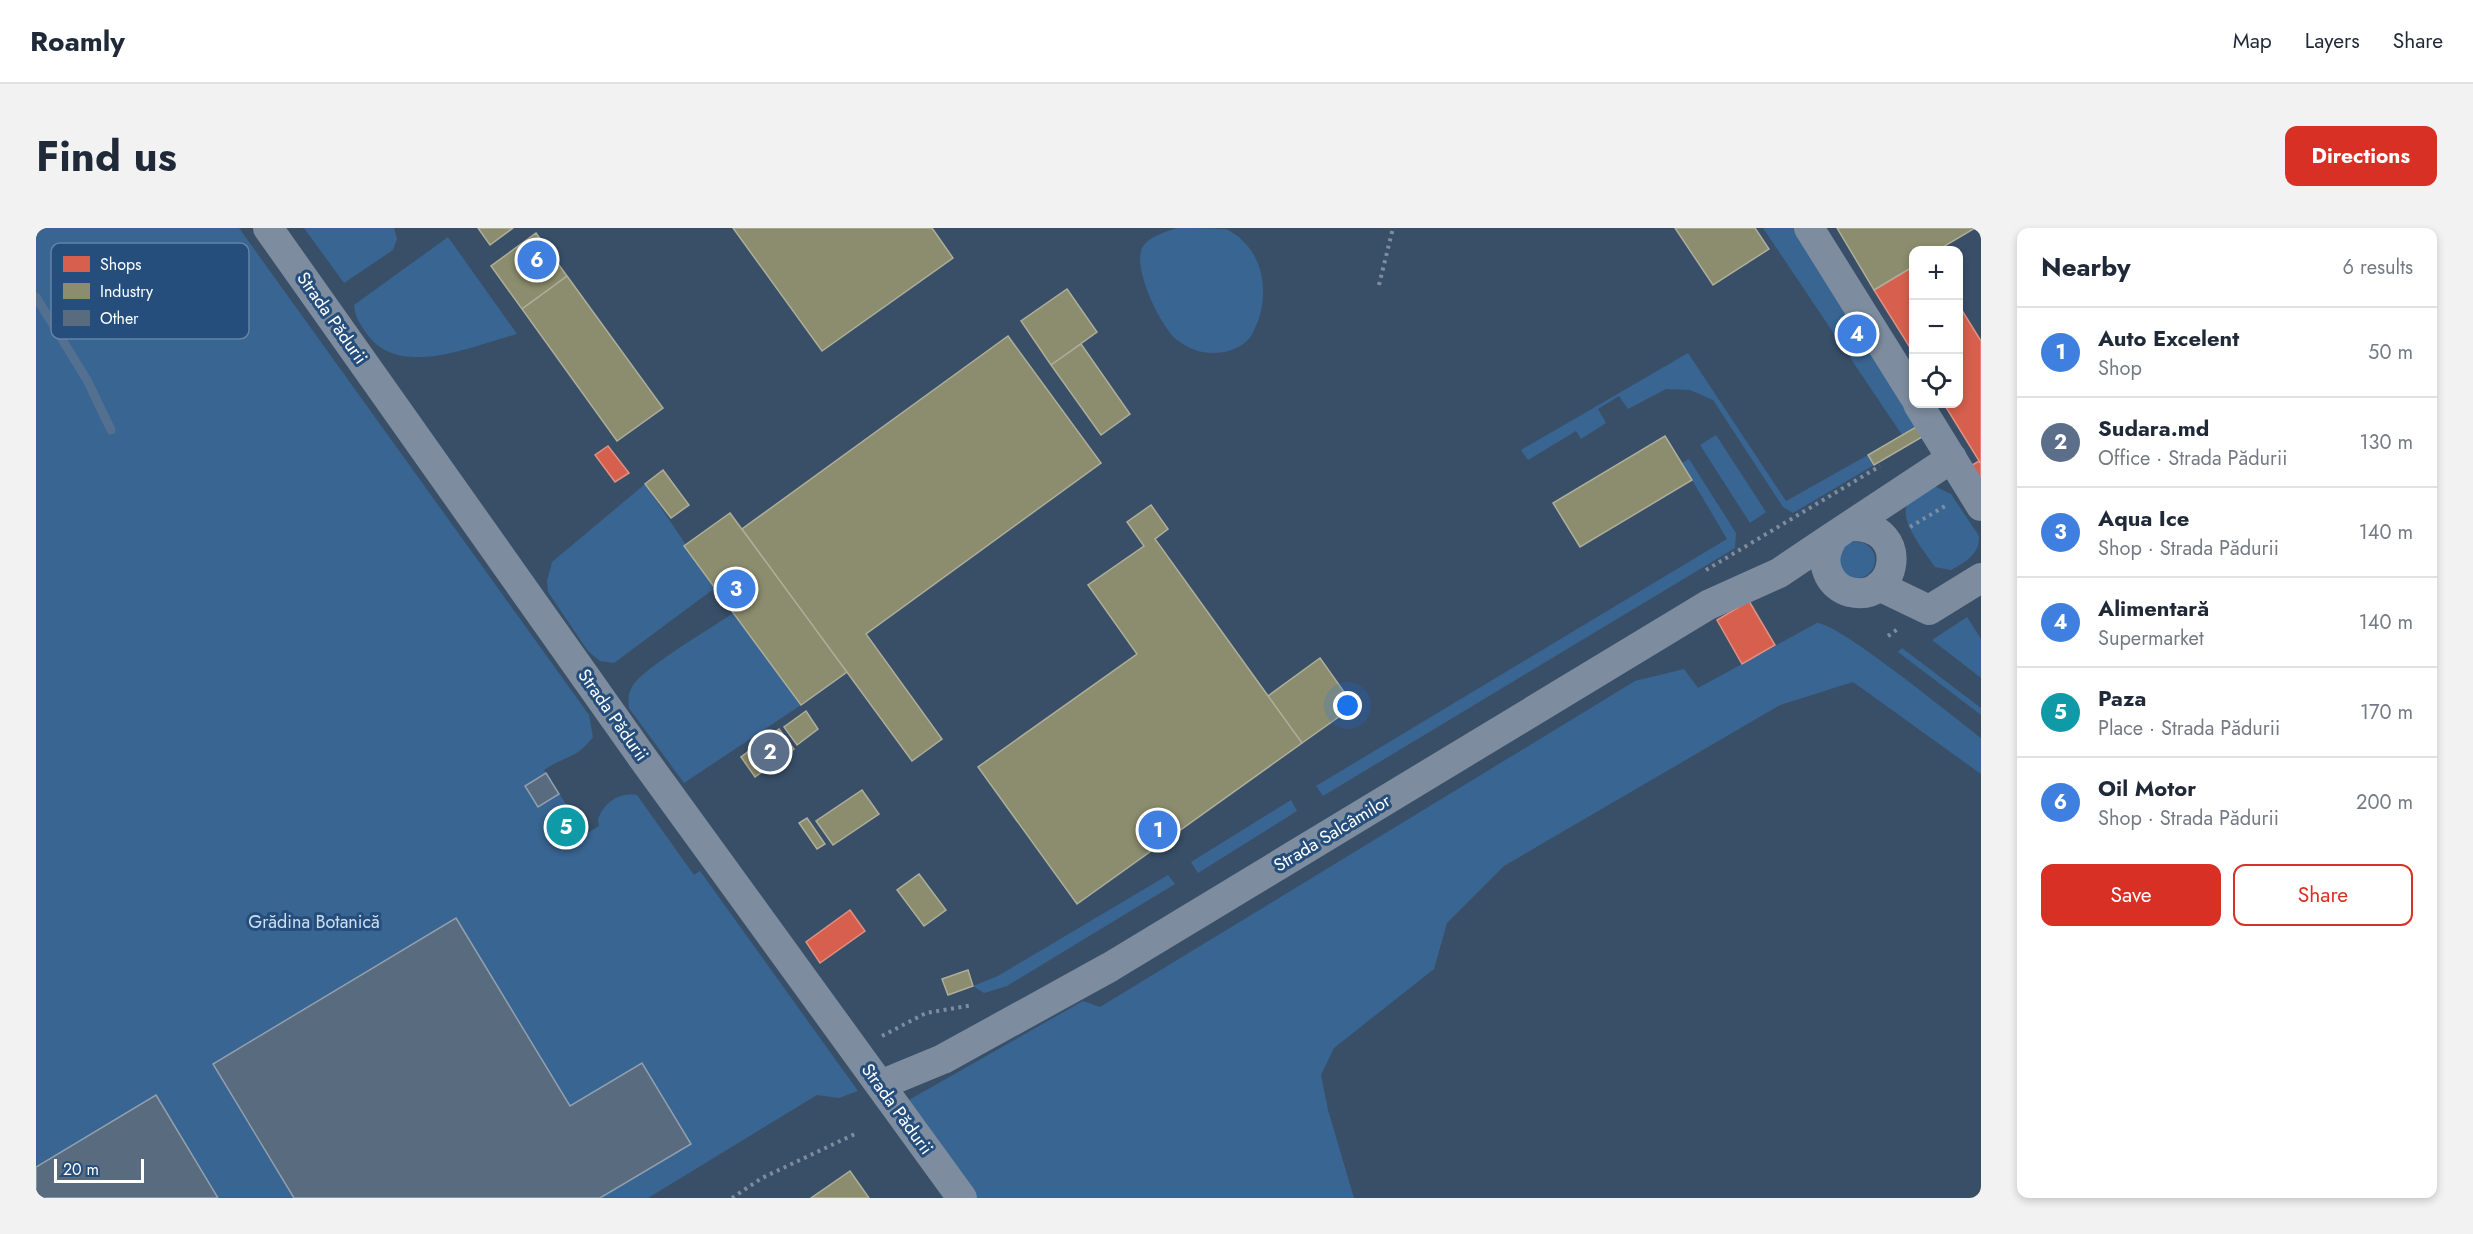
<!DOCTYPE html>
<meta charset="utf-8">
<style>
:root{--surface:#fff;--page:#f2f2f3;--text:#1f2937;--muted:#747a83;--line:#e0e1e3;--accent:#d93025}
body{margin:0;font-family:Jost,sans-serif;background:var(--page);color:var(--text)}
.controls{position:absolute;right:18px;top:18px;display:grid;overflow:hidden;border-radius:12px;box-shadow:0 3px 9px #0003}
.controls button{width:54px;height:54px;display:grid;place-items:center;padding:0;border:0;border-bottom:2px solid var(--line);background:var(--surface);color:var(--text);font:30px sans-serif}
.scale{position:absolute;left:18px;bottom:15px;width:90px;box-sizing:border-box;padding-left:6px;border:3px solid #fff;border-top:0;font-size:16px;line-height:21px;white-space:nowrap;color:#fff;-webkit-text-stroke:4px #254e7c;paint-order:stroke}
.you{position:absolute;left:1312px;top:478px;width:21px;height:21px;margin:-15px;border:4px solid #fff;border-radius:50%;background:#1a73e8;box-shadow:0 0 0 9px #1a73e833}
.badge{display:grid;place-items:center;width:39px;height:39px;border-radius:50%;background:var(--accent);color:#fff;font-size:20px;font-weight:700}
.pin{position:absolute;translate:-50% -50%;border:3px solid #fff;box-shadow:0 2px 6px #0006}
.list{margin:0;padding:0;list-style:none}
h2{display:flex;justify-content:space-between;align-items:center;height:78px;margin:0;padding:0 24px;font-size:26px}
h2 small{font-size:20px;font-weight:400;color:var(--muted)}
.list li{display:grid;grid-template-columns:39px 1fr auto;gap:18px;align-items:center;box-sizing:border-box;height:90px;padding:0 24px;border-top:2px solid var(--line)}
.list b{display:block;font-size:22px;white-space:nowrap}
.list p{margin:0;font-size:20px;white-space:nowrap;color:var(--muted)}
.list em{font-size:20px;font-style:normal;color:var(--muted)}
.actions{display:flex;gap:12px;padding:18px 24px}
.actions a{flex:1;padding:14px 0;border:2px solid var(--accent);border-radius:12px;text-align:center;font-size:21px;color:var(--accent)}
.actions .main{background:var(--accent);color:#fff}
.icon{flex:none;width:33px;height:33px;fill:none;stroke:currentColor;stroke-width:2;stroke-linecap:round;stroke-linejoin:round}
.map{position:relative;flex:none;width:1945px;height:970px;overflow:hidden;border-radius:12px}
header{display:flex;align-items:center;gap:36px;box-sizing:border-box;height:84px;padding:0 30px;background:var(--surface);border-bottom:2px solid var(--line)}
header strong{font-size:28px}
nav{display:flex;gap:33px;margin-inline-start:auto;font-size:21px}
.intro{display:flex;align-items:center;justify-content:space-between;box-sizing:border-box;height:144px;padding:0 36px}
h1{margin:0;font-size:42px}
.button{padding:15px 27px;border-radius:12px;background:var(--accent);color:#fff;font-size:21px;font-weight:700}
main{display:flex;gap:36px;padding:0 36px}
aside{flex:1;background:var(--surface);border-radius:12px;box-shadow:0 3px 9px #0003}
.map>svg:first-child{display:block}
</style>
<header>
<strong>Roamly</strong>
<nav><a>Map</a><a>Layers</a><a>Share</a></nav>
</header>
<div class="intro"><h1>Find us</h1><a class="button">Directions</a></div>
<main>
<div class="map">
<svg width="1945" height="970" viewBox="0 0 1945 970">
<rect width="100%" height="100%" fill="#394f68"/>
<path fill="#396592" d="M0,0H203L553,487L557,509C541,531 528,528 508,542L547,603L550,606L563,598L562,592C567,575 583,564 601,567L658,647L664,643L822,863L803,870L781,867L612,970H0Z
M268,0H358L361,11L357,22L308,55Z
M1140,0C1153,0 1178,0 1190,1C1231,21 1236,73 1215,108C1209,117 1198,122 1188,124C1170,127 1156,123 1141,112C1125,100 1093,35 1108,17C1115,8 1130,4 1140,0Z
M1727,0H1760L1880,199L1866,207Z
M412,9L481,106C438,117 363,152 331,106C324,96 319,89 318,77Z
M1652,125L1750,273L1832,227L1838,237L1757,285L1747,279L1677,172L1654,162L1630,161L1592,181L1583,168L1562,181L1570,195L1545,211L1540,203L1492,232L1485,222Z
M1680,207L1730,284L1714,295L1664,217Z
M1653,231L1700,305L1699,320L1287,568L1280,558L1691,311L1646,235Z
M609,256L679,360L578,435L564,433L552,423L512,364L511,353L516,334Z
M1898,258L1915,266L1943,308C1944,326 1930,334 1915,342L1899,339C1890,325 1858,288 1874,273C1880,267 1891,263 1898,258Z
M1803 332a18 18 0 1 1 36 0a18 18 0 1 1-36 0Z
M697,385L765,477L648,555L593,480C592,471 592,465 597,457C613,436 673,402 697,385Z
M1931,389L1945,411V450L1896,412Z
M1781,395C1803,395 1920,491 1945,510V546L1817,454L1744,477L1468,638L1411,695L1398,741L1298,820L1285,847L1292,882L1318,970H941L871,873L1047,773L1064,779L1599,453L1648,441L1662,460Z
M1866,420L1945,480V487L1862,424Z
M1255,572L1261,583L1162,645L1155,634Z
M1132,647L1139,656L971,758L948,765L937,758L962,748Z"/>
<path fill="#d6604d" stroke="#e29082" stroke-width="1.5" d="M1878,38V126L1838,62Z
M1922,76L1945,113V236L1908,176H1922Z
M1817,93L1832,116L1822,123L1808,99Z
M572,218L593,245L579,254L559,227Z
M1943,233L1945,236V264L1931,240Z
M1713,373L1739,417L1706,436L1681,392Z
M814,682L829,703L784,735L770,714Z"/>
<path fill="#8c8c6e" stroke="#aeae9a" stroke-width="1.5" d="M442,0H477L454,17Z
M697,0H896L917,30L786,123Z
M1639,0H1719L1733,21L1677,57Z
M1801,0H1939L1902,22H1878V38L1838,62Z
M500,5L531,48L486,81L455,38Z
M531,48L627,180L581,213L486,81Z
M1031,61L1061,104L1015,137L985,93Z
M972,108L1065,235L830,406L906,511L876,533L706,301Z
M1045,116L1094,186L1065,207L1015,137Z
M1880,199L1886,209L1838,237L1832,227Z
M1629,208L1656,252L1544,319L1517,275Z
M627,242L653,277L635,290L609,256Z
M1115,277L1132,301L1119,311L1266,515L1041,676L942,539L1101,426L1052,357L1108,318L1091,294Z
M694,285L811,444L765,477L648,318Z
M1284,430L1318,478L1266,515L1232,468Z
M770,483L782,501L761,517L748,499Z
M743,501L758,521L719,549L705,529Z
M826,562L843,586L797,617L780,593Z
M771,590L789,616L781,621L763,595Z
M883,646L910,682L888,698L861,662Z
M932,742L937,758L912,767L906,751Z
M814,943L833,970H775Z"/>
<g fill="none" stroke-linecap="round" stroke-linejoin="round">
<path stroke="#537090" stroke-width="9" d="M0,69L51,152L75,202"/>
</g>
<path fill="#596b7e" stroke="#919fae" stroke-width="1.5" d="M510,545L523,566L502,579L489,558Z
M533,582L547,603L526,616L512,595Z
M420,690L534,878L606,835L655,916L564,970H258L177,836Z
M120,867L182,970H0V939Z"/>
<g fill="none" stroke-linecap="round" stroke-linejoin="round">
<path stroke="#7d8d9f" stroke-width="4" stroke-dasharray="3 4.5" stroke-linecap="butt" d="M1343,57L1357,0
M1874,299L1909,278
M1670,342L1844,238
M1852,408L1862,401
M846,808L890,785L937,777
M696,970L726,950L821,905"/>
<path stroke="#7d8d9f" stroke-width="30" d="M232,0L606,529L926,970
M1773,0L1878,168
M1882,176L1945,278
M1817,298C1876,298 1861,376 1814,364C1805,362 1797,355 1793,347C1786,333 1790,321 1798,308L1916,230
M1843,358L1893,382L1945,350
M844,857L907,831L1074,739L1672,377L1743,345L1798,308"/>
</g>
<g text-anchor="middle" stroke-width="6" stroke-linejoin="round" paint-order="stroke">
<g font-size="18" fill="#fff" stroke="#254e7c">
<text transform="translate(296 90) rotate(55)" y="6">Strada Pădurii</text>
<text transform="translate(577 487) rotate(55)" y="6">Strada Pădurii</text>
<text transform="translate(1296 605) rotate(-31)" y="6">Strada Salcâmilor</text>
<text transform="translate(861 881) rotate(54)" y="6">Strada Pădurii</text>
</g>
<g font-size="18" fill="#ccdff4" stroke="#254e7c">
<text x="278" y="700">Grădina Botanică</text>
</g>
</g>
<rect x="15" y="15" width="198" height="96" rx="9" fill="#254e7c" stroke="#6683a3" stroke-width="1.5"/>
<rect x="27" y="28" width="27" height="16" fill="#d6604d"/>
<rect x="27" y="55" width="27" height="16" fill="#8c8c6e"/>
<rect x="27" y="82" width="27" height="16" fill="#596b7e"/>
<g font-size="16" fill="#fff">
<text x="64" y="42">Shops</text>
<text x="64" y="69">Industry</text>
<text x="64" y="96">Other</text>
</g>
</svg>
<div class="controls">
<button>+</button>
<button>−</button>
<button><svg class="icon" aria-label="locate" viewBox="0 0 24 24"><circle cx="12" cy="12" r="6"/><path d="M12 2v4M12 18v4M2 12h4M18 12h4"/></svg></button>
</div>
<div class="scale">20 m</div>
<div class="you"></div>
<div class="pin badge" style="left:1122px;top:602px;background:#3f7fe0">1</div>
<div class="pin badge" style="left:734px;top:524px;background:#5c6f8a">2</div>
<div class="pin badge" style="left:700px;top:361px;background:#3f7fe0">3</div>
<div class="pin badge" style="left:1821px;top:106px;background:#3f7fe0">4</div>
<div class="pin badge" style="left:530px;top:599px;background:#0f9aa8">5</div>
<div class="pin badge" style="left:501px;top:32px;background:#3f7fe0">6</div>
</div>
<aside>
<h2>Nearby<small>6 results</small></h2>
<ul class="list">
<li><span class="badge" style="background:#3f7fe0">1</span><div><b>Auto Excelent</b><p>Shop</p></div><em>50 m</em></li>
<li><span class="badge" style="background:#5c6f8a">2</span><div><b>Sudara.md</b><p>Office · Strada Pădurii</p></div><em>130 m</em></li>
<li><span class="badge" style="background:#3f7fe0">3</span><div><b>Aqua Ice</b><p>Shop · Strada Pădurii</p></div><em>140 m</em></li>
<li><span class="badge" style="background:#3f7fe0">4</span><div><b>Alimentară</b><p>Supermarket</p></div><em>140 m</em></li>
<li><span class="badge" style="background:#0f9aa8">5</span><div><b>Paza</b><p>Place · Strada Pădurii</p></div><em>170 m</em></li>
<li><span class="badge" style="background:#3f7fe0">6</span><div><b>Oil Motor</b><p>Shop · Strada Pădurii</p></div><em>200 m</em></li>
</ul>
<div class="actions"><a class="main">Save</a><a>Share</a></div>
</aside>
</main>
